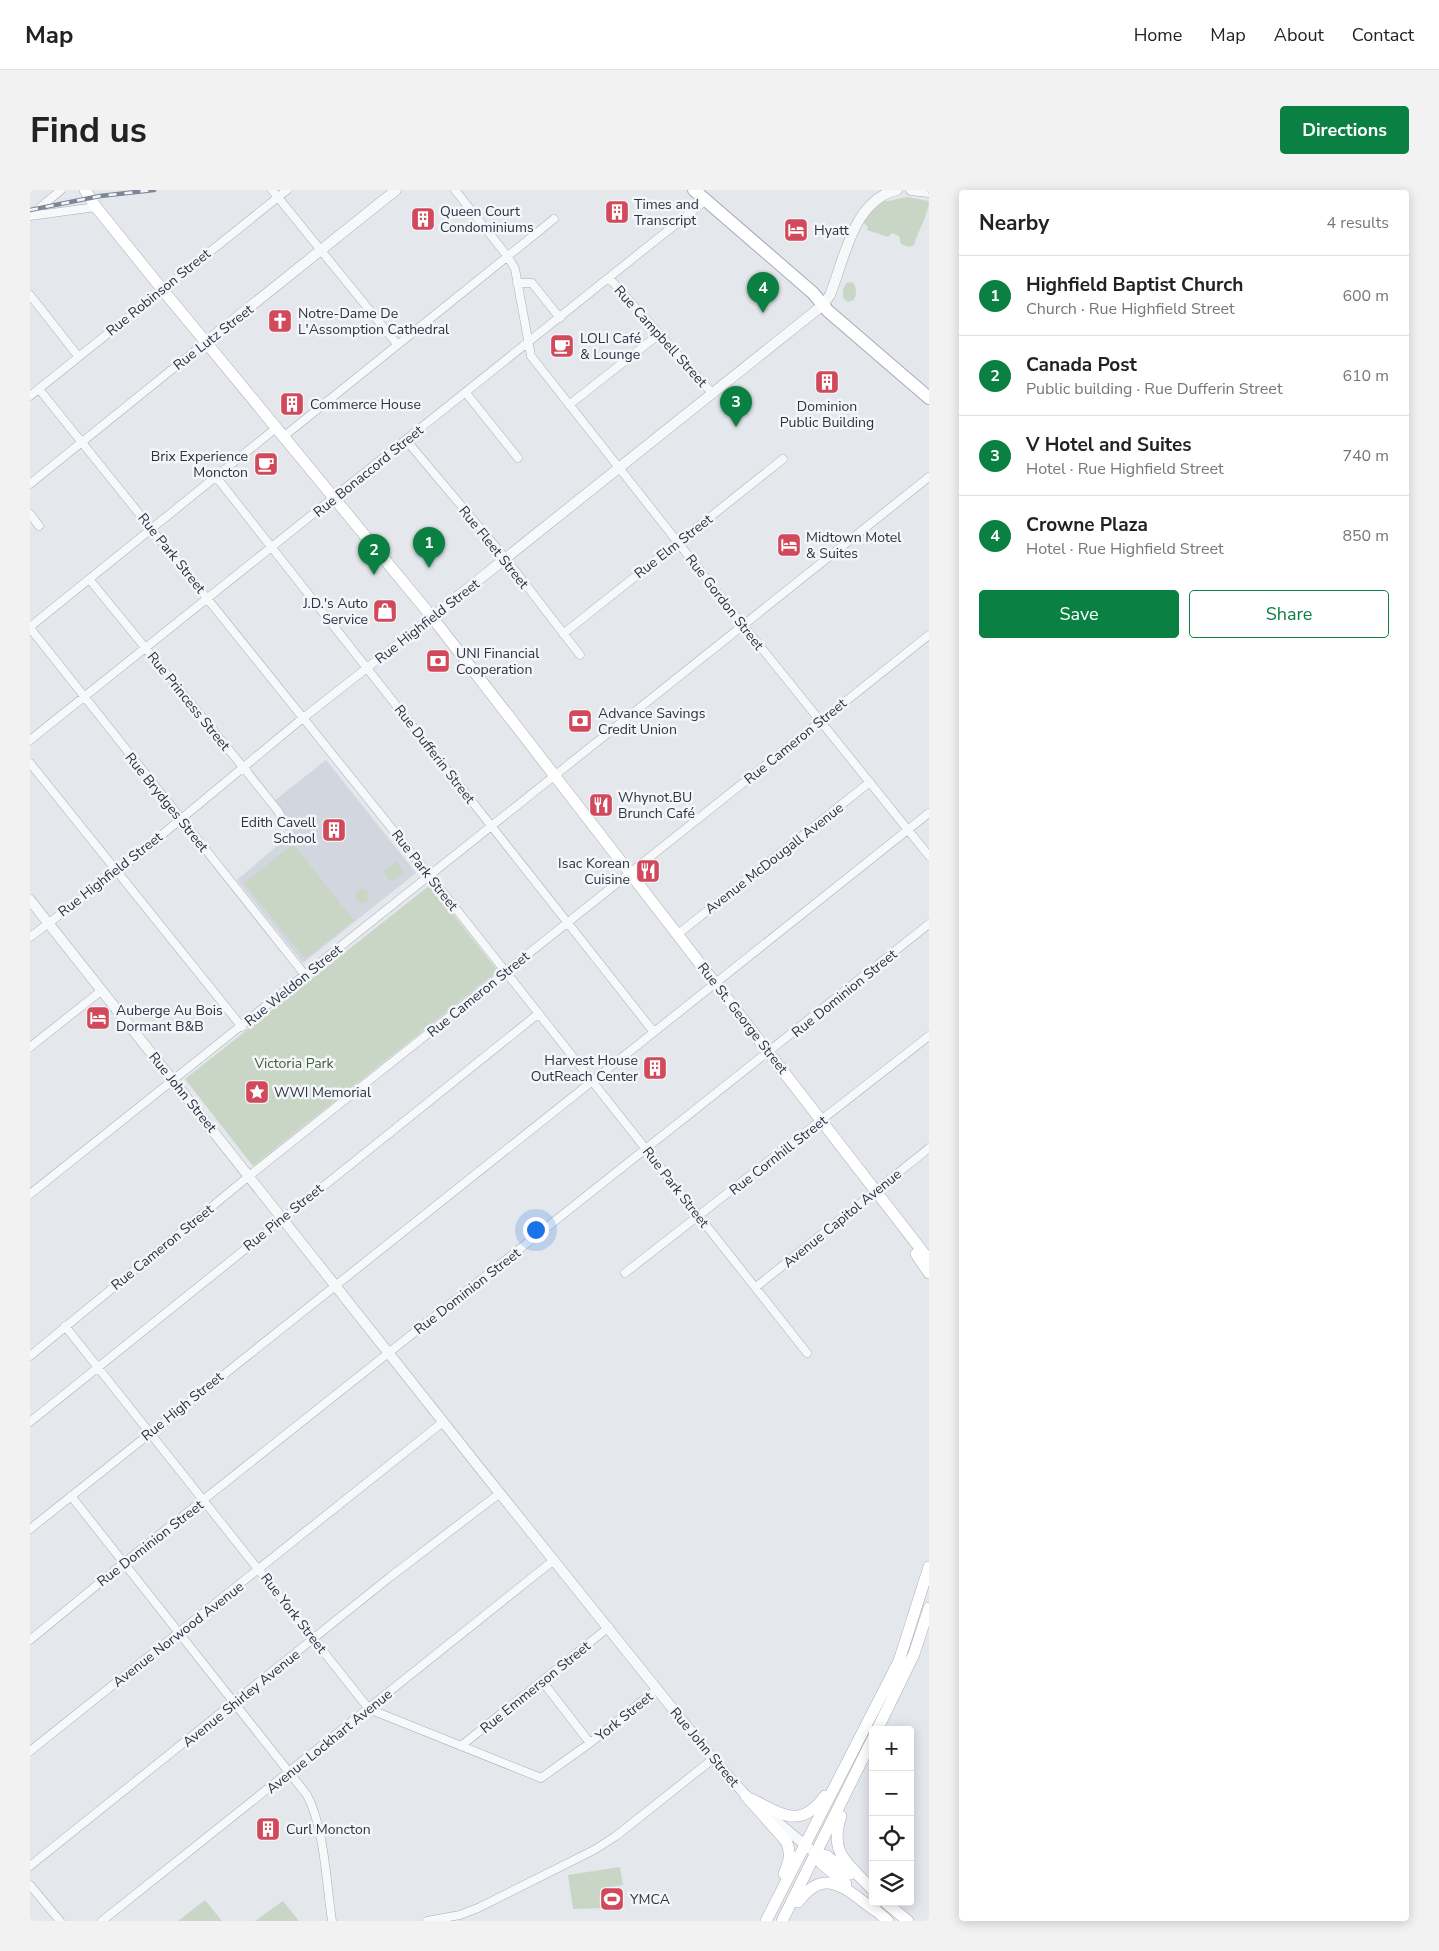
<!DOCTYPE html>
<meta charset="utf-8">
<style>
:root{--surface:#fff;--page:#f2f2f2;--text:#222;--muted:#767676;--line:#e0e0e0;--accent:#0b8043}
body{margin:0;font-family:"Nunito Sans",sans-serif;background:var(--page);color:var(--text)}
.controls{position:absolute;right:15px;bottom:15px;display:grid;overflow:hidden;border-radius:5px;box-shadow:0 2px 12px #0003}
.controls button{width:45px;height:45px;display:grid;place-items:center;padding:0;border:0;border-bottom:1px solid var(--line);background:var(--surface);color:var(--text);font:25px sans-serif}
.you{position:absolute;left:505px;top:1039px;width:18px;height:18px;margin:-12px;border:4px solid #fff;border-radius:50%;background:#1a73e8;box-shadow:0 0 0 8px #1a73e833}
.badge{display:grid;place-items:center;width:32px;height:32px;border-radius:50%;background:var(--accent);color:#fff;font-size:16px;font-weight:700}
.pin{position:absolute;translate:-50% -41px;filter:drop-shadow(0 1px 2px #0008)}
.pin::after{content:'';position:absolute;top:26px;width:18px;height:15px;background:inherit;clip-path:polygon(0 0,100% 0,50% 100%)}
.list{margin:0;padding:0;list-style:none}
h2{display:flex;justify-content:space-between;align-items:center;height:65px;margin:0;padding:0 20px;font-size:21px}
h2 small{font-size:16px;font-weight:400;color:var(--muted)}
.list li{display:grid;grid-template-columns:32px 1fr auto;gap:15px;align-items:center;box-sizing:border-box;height:80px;padding:0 20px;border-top:1px solid var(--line)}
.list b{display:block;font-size:19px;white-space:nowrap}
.list p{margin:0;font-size:16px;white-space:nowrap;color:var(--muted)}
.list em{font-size:16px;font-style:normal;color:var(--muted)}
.actions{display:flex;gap:10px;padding:15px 20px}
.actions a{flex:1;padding:11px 0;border:1px solid var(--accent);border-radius:5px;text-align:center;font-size:18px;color:var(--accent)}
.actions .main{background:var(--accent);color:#fff}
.icon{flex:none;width:28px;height:28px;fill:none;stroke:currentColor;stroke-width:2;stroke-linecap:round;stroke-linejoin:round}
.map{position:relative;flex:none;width:899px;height:1731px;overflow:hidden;border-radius:5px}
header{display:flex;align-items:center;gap:30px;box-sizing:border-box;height:70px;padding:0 25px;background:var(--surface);border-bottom:1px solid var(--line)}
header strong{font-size:24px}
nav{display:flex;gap:28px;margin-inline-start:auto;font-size:18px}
.intro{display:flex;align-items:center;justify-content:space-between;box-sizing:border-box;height:120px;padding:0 30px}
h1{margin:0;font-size:35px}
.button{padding:12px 22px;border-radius:5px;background:var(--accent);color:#fff;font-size:18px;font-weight:700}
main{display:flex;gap:30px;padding:0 30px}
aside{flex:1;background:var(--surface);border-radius:5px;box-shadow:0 2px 12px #0003}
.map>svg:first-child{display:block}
</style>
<header>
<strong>Map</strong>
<nav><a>Home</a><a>Map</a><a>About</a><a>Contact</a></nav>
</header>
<div class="intro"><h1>Find us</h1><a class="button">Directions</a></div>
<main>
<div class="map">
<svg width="899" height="1731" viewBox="0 0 899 1731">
<rect width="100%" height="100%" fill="#e4e7ec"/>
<path fill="#d2d6de" d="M296,570L386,683L273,773L207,690L260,645L262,640L259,630L244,611Z"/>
<path fill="#c9d6c5" d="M877,7L899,11C899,23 888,41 884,55L879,57L871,54L869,46L862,43L858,47L837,40L838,37L833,32L837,25L853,10L858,11Z
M822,92C827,97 827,103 824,110L818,112L813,108V100L816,93Z
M263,654L324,730L275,769L214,693Z
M366,671L374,682L361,692L353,681Z
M400,695L468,781L223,976L155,889Z
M325 706a7 7 0 1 1 14 0a7 7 0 1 1-14 0Z
M590,1677L593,1695L572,1698L575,1718L543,1719L538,1685Z
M175,1710L192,1731H148Z
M253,1711L269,1731H225Z"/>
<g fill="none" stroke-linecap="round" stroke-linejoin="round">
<defs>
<path id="minor" d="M242,0L367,154
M425,0L478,67L485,79L501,166L713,435L899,666
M0,26L66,17
M0,26L31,0
M580,89L682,203
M487,93H502L530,128
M0,105L48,166
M9,199L400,686L777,1163
M436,203L488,268
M0,206L257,0
M539,215L628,145
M253,247L524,29
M376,250L476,369L550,465
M187,288L623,841
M0,294L176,152
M0,324L9,336
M59,389L213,577L248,621L256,635
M0,437L246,238
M0,438L275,785
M533,444L753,269
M0,550L676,10
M0,573L212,837
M648,744L840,592
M0,747L87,682L268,532L402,427
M0,857L71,801
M0,1004L899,287
M595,1083L899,846
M726,1097L899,958
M35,1136L339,1519L511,1588L560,1553L627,1499
M0,1166L219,986L899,445
M0,1232L508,824
M41,1306L277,1605C295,1640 296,1692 302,1731
M0,1339L899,623
M0,1450L95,1372L899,734
M512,1491L560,1553
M431,1556L579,1437
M0,1561L413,1232
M0,1676L360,1387L470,1303
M0,1695L30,1731
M72,1731L524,1370
M397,1731L430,1725L448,1718L564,1660L586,1646L683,1569"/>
<path id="tertiary" d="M881,0L899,2
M176,152L366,0
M402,427L793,115L800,105C815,68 823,10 867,0
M0,710L448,1276L683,1569L721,1611
M734,1621L786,1664"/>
<path id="secondary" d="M55,0L66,17L132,99L402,427L899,1070
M886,1064L899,1083
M847,1540L884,1464L899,1418
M716,1606L756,1651C762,1664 759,1672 754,1684
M721,1609C752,1624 770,1640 795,1606
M811,1626C798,1664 819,1674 843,1700
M786,1664L791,1673L816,1694
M786,1664L797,1666L820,1684
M768,1712C796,1674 817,1701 846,1721
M855,1712L878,1731
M841,1716L858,1731
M736,1731L869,1471L899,1377
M752,1731L843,1548"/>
<path id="primary" d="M664,0L783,103L798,121L899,208"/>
</defs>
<use href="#minor" stroke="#a9aeb7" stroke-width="9"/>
<use href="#tertiary" stroke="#a9aeb7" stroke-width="11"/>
<use href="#secondary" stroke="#a9aeb7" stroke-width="12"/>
<use href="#primary" stroke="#a3abb8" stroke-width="14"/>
<use href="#minor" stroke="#f7f8fa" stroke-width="8"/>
<use href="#tertiary" stroke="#f7f8fa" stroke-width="10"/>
<use href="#secondary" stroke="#fff" stroke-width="11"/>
<use href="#primary" stroke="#fff" stroke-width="12"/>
<defs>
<path id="rail" d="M0,20L70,6L124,0"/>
</defs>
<use href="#rail" stroke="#7d8696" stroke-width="4.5"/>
<use href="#rail" stroke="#f4f6f9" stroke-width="2.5" stroke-dasharray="8" stroke-linecap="butt"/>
</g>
<defs>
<symbol id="building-square" viewBox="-11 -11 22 22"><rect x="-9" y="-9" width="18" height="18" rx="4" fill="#d1495b" stroke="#f4f6f9"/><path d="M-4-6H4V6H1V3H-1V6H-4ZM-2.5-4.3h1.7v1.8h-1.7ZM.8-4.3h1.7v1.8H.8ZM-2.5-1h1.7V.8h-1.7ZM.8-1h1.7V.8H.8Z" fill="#fff"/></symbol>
<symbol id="hotel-square" viewBox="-11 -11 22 22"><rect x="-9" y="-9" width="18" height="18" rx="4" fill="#d1495b" stroke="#f4f6f9"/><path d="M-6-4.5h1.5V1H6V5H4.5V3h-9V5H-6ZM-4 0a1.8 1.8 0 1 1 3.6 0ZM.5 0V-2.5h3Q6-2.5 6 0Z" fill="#fff"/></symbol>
<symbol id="church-square" viewBox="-11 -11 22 22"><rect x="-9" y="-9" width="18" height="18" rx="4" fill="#d1495b" stroke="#f4f6f9"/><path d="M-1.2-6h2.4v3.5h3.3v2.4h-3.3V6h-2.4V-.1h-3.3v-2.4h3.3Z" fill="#fff"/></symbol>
<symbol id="cafe-square" viewBox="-11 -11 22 22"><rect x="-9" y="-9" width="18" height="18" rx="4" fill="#d1495b" stroke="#f4f6f9"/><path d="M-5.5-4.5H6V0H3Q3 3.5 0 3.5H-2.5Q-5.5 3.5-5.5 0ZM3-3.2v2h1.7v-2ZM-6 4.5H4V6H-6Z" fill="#fff"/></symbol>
<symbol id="shop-square" viewBox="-11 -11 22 22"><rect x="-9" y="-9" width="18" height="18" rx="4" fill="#d1495b" stroke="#f4f6f9"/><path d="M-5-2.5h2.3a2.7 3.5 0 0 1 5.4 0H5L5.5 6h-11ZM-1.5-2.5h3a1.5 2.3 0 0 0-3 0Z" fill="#fff"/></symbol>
<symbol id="bank-square" viewBox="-11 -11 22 22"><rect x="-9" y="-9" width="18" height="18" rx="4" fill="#d1495b" stroke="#f4f6f9"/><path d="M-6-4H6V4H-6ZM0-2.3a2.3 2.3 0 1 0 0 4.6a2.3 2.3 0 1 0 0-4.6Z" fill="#fff"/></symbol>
<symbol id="restaurant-square" viewBox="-11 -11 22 22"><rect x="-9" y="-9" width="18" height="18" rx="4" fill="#d1495b" stroke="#f4f6f9"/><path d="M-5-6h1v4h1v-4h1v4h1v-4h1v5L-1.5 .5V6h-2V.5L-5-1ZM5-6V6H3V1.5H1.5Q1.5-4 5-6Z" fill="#fff"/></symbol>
<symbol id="sight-square" viewBox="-11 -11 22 22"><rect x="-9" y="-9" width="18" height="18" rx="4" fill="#d1495b" stroke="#f4f6f9"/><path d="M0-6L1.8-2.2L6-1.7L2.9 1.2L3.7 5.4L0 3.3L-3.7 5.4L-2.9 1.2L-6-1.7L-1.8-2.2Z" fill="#fff"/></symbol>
<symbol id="stadium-square" viewBox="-11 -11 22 22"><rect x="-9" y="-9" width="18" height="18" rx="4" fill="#d1495b" stroke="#f4f6f9"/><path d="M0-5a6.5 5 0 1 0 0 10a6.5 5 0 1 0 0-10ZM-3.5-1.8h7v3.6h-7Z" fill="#fff"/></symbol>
</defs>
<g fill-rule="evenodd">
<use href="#building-square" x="573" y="8" width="28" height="28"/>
<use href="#building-square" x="379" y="15" width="28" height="28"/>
<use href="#hotel-square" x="752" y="26" width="28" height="28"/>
<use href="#church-square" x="236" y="117" width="28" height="28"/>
<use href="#cafe-square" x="518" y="142" width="28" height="28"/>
<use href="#building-square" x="783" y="178" width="28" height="28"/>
<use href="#building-square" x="248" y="200" width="28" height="28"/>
<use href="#cafe-square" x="222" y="260" width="28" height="28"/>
<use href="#hotel-square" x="745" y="341" width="28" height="28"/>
<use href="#shop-square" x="341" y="407" width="28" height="28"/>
<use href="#bank-square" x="394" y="457" width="28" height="28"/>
<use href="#bank-square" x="536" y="517" width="28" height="28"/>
<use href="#restaurant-square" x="557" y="601" width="28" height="28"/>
<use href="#building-square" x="290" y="626" width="28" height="28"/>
<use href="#restaurant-square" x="604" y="667" width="28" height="28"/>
<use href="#hotel-square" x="54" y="814" width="28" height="28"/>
<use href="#building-square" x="611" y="864" width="28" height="28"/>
<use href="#sight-square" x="213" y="888" width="28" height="28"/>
<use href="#building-square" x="224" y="1625" width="28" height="28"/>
<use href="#stadium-square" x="568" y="1695" width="28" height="28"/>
</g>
<g text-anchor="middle" stroke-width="5" stroke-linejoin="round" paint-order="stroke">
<g font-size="14" fill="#2b3445" stroke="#f4f6f9" text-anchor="start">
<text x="604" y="19">Times and<tspan x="604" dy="16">Transcript</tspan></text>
<text x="410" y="26">Queen Court<tspan x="410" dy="16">Condominiums</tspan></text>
<text x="784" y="45">Hyatt</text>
<text x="268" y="128">Notre-Dame De<tspan x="268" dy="16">L'Assomption Cathedral</tspan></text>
<text x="550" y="153">LOLI Café<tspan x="550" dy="16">&amp; Lounge</tspan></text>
<text x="280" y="219">Commerce House</text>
<text x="797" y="221" text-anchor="middle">Dominion<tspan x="797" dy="16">Public Building</tspan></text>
<text x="218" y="271" text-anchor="end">Brix Experience<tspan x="218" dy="16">Moncton</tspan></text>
<text x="776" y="352">Midtown Motel<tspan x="776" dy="16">&amp; Suites</tspan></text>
<text x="338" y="418" text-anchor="end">J.D.'s Auto<tspan x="338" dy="16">Service</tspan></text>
<text x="426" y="468">UNI Financial<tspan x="426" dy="16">Cooperation</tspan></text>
<text x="568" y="528">Advance Savings<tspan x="568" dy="16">Credit Union</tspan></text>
<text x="588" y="612">Whynot.BU<tspan x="588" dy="16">Brunch Café</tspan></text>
<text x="286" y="637" text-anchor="end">Edith Cavell<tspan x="286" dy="16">School</tspan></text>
<text x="600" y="678" text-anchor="end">Isac Korean<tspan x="600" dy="16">Cuisine</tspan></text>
<text x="86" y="825">Auberge Au Bois<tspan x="86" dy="16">Dormant B&amp;B</tspan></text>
<text x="608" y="875" text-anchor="end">Harvest House<tspan x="608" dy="16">OutReach Center</tspan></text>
<text x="244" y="907">WWI Memorial</text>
<text x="256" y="1644">Curl Moncton</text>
<text x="600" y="1714">YMCA</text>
</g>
<g font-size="14" fill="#2b3445" stroke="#f4f6f9">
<text transform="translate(128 102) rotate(-39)" y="5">Rue Robinson Street</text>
<text transform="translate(631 146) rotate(48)" y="5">Rue Campbell Street</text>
<text transform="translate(183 147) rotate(-38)" y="5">Rue Lutz Street</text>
<text transform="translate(338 281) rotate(-39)" y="5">Rue Bonaccord Street</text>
<text transform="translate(643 356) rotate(-38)" y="5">Rue Elm Street</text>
<text transform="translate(464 357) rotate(51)" y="5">Rue Fleet Street</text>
<text transform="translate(142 363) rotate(51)" y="5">Rue Park Street</text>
<text transform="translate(695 412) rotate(52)" y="5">Rue Gordon Street</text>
<text transform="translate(397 431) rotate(-38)" y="5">Rue Highfield Street</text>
<text transform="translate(159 511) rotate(51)" y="5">Rue Princess Street</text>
<text transform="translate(765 551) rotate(-39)" y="5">Rue Cameron Street</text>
<text transform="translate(405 564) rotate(52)" y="5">Rue Dufferin Street</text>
<text transform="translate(137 612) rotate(51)" y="5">Rue Brydges Street</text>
<text transform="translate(744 668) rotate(-38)" y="5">Avenue McDougall Avenue</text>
<text transform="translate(395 680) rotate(52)" y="5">Rue Park Street</text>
<text transform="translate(80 684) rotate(-38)" y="5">Rue Highfield Street</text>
<text transform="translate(263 795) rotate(-39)" y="5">Rue Weldon Street</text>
<text transform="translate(814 803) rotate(-39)" y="5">Rue Dominion Street</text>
<text transform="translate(448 804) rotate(-39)" y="5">Rue Cameron Street</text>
<text transform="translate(713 828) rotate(52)" y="5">Rue St. George Street</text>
<text transform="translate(153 902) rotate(51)" y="5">Rue John Street</text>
<text transform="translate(748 965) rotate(-38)" y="5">Rue Cornhill Street</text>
<text transform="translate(646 997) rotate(52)" y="5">Rue Park Street</text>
<text transform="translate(253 1027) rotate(-39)" y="5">Rue Pine Street</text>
<text transform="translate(812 1028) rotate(-39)" y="5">Avenue Capitol Avenue</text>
<text transform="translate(132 1057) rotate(-39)" y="5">Rue Cameron Street</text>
<text transform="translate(437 1101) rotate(-38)" y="5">Rue Dominion Street</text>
<text transform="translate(152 1216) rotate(-39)" y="5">Rue High Street</text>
<text transform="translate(120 1353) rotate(-38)" y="5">Rue Dominion Street</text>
<text transform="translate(264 1423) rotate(52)" y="5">Rue York Street</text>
<text transform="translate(148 1444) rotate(-38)" y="5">Avenue Norwood Avenue</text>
<text transform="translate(505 1497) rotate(-39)" y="5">Rue Emmerson Street</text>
<text transform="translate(211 1508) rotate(-39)" y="5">Avenue Shirley Avenue</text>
<text transform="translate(594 1526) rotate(-39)" y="5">York Street</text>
<text transform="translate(299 1551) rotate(-39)" y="5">Avenue Lockhart Avenue</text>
<text transform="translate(675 1557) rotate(50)" y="5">Rue John Street</text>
</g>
<g font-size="14" fill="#3f6138" stroke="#f4f6f9">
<text x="264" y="878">Victoria Park</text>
</g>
</g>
</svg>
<div class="controls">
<button>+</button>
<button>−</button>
<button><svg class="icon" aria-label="locate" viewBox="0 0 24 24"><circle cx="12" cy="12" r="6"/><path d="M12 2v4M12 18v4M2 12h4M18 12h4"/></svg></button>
<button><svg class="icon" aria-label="layers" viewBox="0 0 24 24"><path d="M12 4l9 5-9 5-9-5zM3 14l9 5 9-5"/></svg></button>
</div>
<div class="you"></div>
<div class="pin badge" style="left:399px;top:378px">1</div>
<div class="pin badge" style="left:344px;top:385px">2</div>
<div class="pin badge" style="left:706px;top:237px">3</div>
<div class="pin badge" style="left:733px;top:123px">4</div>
</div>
<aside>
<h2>Nearby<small>4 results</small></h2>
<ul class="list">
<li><span class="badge">1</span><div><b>Highfield Baptist Church</b><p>Church · Rue Highfield Street</p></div><em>600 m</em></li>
<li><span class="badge">2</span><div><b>Canada Post</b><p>Public building · Rue Dufferin Street</p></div><em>610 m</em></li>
<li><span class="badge">3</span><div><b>V Hotel and Suites</b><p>Hotel · Rue Highfield Street</p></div><em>740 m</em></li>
<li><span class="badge">4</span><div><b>Crowne Plaza</b><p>Hotel · Rue Highfield Street</p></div><em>850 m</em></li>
</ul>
<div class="actions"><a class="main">Save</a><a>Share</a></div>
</aside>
</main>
